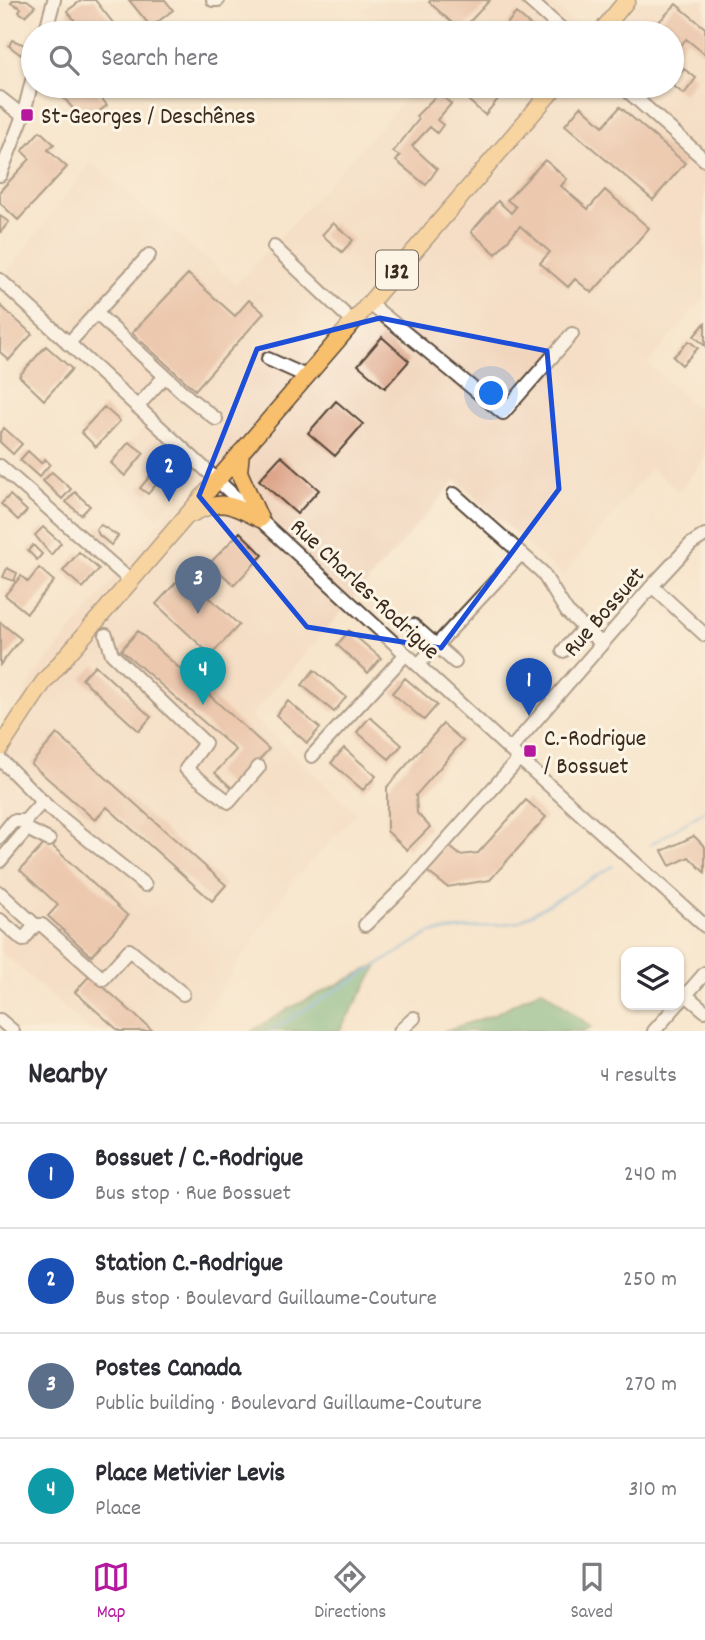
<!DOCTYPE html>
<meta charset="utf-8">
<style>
:root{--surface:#fff;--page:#f7f7f7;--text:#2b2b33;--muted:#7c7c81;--line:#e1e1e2;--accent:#b5179e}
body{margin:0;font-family:Dekko,sans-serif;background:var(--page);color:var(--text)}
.controls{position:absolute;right:21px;bottom:21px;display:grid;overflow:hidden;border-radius:14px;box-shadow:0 2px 5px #0004}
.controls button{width:63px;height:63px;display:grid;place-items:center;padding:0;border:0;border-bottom:2px solid var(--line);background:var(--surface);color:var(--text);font:35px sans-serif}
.you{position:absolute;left:492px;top:394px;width:24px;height:24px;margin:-18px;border:5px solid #fff;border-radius:50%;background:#1a73e8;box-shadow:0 0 0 10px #1a73e833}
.badge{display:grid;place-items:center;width:46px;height:46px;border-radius:50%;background:var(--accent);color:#fff;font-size:23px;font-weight:700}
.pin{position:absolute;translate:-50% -58px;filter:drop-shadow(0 2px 4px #0008)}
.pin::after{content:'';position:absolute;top:37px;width:24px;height:21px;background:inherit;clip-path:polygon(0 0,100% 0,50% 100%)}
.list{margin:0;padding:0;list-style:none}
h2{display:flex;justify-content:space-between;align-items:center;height:91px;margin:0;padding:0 28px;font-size:30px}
h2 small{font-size:23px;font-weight:400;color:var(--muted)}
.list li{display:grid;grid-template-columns:46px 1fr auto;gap:21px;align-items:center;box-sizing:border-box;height:105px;padding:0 28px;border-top:2px solid var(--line)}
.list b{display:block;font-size:26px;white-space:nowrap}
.list p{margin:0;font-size:23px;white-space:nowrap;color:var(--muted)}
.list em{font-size:23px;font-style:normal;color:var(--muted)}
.icon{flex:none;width:38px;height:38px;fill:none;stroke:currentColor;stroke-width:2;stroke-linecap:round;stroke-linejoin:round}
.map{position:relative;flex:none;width:705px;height:1031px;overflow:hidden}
.search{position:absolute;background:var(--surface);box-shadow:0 2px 5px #0004;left:21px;right:21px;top:21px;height:77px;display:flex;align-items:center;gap:18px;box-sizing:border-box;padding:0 24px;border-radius:38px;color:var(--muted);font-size:26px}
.sheet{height:511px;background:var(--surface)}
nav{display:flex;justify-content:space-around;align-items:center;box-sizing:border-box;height:98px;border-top:2px solid var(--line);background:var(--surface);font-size:19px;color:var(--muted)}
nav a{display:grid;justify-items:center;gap:4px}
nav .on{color:var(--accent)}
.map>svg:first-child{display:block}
</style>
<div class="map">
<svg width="705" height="1031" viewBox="0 0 705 1031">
<rect width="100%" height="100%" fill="#fcf5e5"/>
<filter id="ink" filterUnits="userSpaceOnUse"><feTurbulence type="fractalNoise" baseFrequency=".0143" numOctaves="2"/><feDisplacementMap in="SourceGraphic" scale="14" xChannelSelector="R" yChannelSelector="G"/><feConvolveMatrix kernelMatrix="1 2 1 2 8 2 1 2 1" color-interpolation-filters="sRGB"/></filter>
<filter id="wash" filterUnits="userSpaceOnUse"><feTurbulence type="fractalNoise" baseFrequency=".00686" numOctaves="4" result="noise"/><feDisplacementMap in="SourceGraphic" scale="28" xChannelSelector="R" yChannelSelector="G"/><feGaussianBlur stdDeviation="1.57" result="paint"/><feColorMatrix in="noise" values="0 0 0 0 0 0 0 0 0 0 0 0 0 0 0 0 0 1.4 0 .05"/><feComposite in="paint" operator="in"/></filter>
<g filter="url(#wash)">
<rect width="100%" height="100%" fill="#f7e5cc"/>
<path fill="#f1d5bd" d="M375,0H545L587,33H385L363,11Z
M615,0H705V296L648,364L705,415V458L679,492L651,468L563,576L456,480L251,716L357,813L294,879L193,1031H91L0,951V738L36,675L190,485L158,518L106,468L146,426L0,286V282L91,163L236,284L418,86H672V33H587Z"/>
<path fill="#66b17a" stroke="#506e4c" stroke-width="2" d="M379,964L339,1031H252L290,1008Z
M542,989L591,1027L586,1031H444L493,1015Z"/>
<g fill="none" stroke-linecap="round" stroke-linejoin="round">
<path stroke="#5ea8d6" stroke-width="2.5" d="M650,845L705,811
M270,1031L430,933L518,922L613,866"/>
</g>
<g id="blocks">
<path fill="#dda489" d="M13,0H27L35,6L25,16L19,12L21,8L11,3Z
M82,0H95L121,33H85L67,11Z
M129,0H165L173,10L151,27Z
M431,0H490L461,31L429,2Z
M676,4L705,28V54L686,39L672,57V33H648Z
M516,13L536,30L533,33H504L509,28L506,25Z
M12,40L25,45L21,55L9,46Z
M684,69L696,78L684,94L672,85Z
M54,86H91L107,105L85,123Z
M465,86H507L508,87L485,115L469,101L475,94Z
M439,93L451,104L437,120L443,125L437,133L430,127L412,146L437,169L426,185L396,161L400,156L393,152L419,119L416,116Z
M581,106L603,126L620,107L685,163L653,200L565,125Z
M40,131L54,144L48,150L67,167L18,220L0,203V191L30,159L22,151Z
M545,160L567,179L561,186L588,209L605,190L649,228L592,293L575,279L568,287L540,263L550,252L520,226L496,254L471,232L498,201L511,213L516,207L507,200Z
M0,216L9,222L0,233Z
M333,223L353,240L342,252L322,235Z
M188,274L235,316L249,300L264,313L195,390L132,333Z
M0,305L32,334L9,360L0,352Z
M705,323V346L694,336Z
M382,337L409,361L385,388L358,365Z
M689,341L698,348L682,365L673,357Z
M46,346L72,369L44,400L19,376Z
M336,401L363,424L335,456L308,433Z
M104,407L120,421L96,447L81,432Z
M4,428L22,444L13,454L0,442V433Z
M129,442L144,453L125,476L111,463Z
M28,451L41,463L45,459L50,464L39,477L20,460Z
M281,456L319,490L297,514L259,480Z
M159,465L167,472L148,494L140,488Z
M52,472L71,489L62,499L43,481Z
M75,492L90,506L81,515L66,502Z
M10,495L27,511L18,520L1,504Z
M101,525L118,536L111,545L99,535L96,529Z
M43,527L61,543L51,555L35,535Z
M240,532L263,555L234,585L210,563Z
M33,545L42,554L37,560L28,551Z
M79,552L99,569L83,588L63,571Z
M7,568L17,573L14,581L3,577Z
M39,568L54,581L27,613L5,595L21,576L28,582Z
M184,574L239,625L211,655L156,604Z
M0,622L21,639L0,665Z
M138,631L269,749L233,789L215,773L236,750L121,650Z
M349,631L381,658L368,673L337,645Z
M95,665L151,717L139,731L82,679Z
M314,670L346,697L334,712L302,685Z
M405,678L437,705L424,720L392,693Z
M288,701L320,728L307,743L276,715Z
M370,717L402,745L389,759L357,732Z
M443,724L463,741L416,795L417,813L430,827L407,850L387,831V787Z
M57,734L226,885L212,901L107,807L95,820L31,764Z
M344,748L376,776L363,790L331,763Z
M526,800L546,817L490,880L447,887L424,869L445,843L460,855L478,853Z
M694,836L705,847V873L689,857L670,866L662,851Z
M47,841L128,916L91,956L48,916L58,905L20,870Z
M90,975L153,1031H119L75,992Z"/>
</g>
</g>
<g filter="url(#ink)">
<use href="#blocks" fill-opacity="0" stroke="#574638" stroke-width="2"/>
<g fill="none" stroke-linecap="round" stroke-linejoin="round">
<defs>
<path id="minor" d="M213,0H218
M529,0L566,33
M45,33L54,0
M622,86L705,160
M0,98L23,116
M0,175L23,116L33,77
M274,247L353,322
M0,280L510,750L705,926
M369,303L503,413L572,334
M96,313L188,397L216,419
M68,344L149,255
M268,359L306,376
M137,407L165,376
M0,466L131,581
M454,494L542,572L567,612L602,644
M652,586L705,635
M413,625L455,662
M106,635L112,654L205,743L186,769L229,802L259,767
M563,651L584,628
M418,665L520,555
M510,750L652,586L691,544L705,535
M312,756L406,654
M0,759L49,808L145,885
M25,821L43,801
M27,829L49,840
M0,837L13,821H25L27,829L0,861
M0,893L35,925L23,940L0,920
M35,925H42L103,979L129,950L183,994
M365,925L412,879L519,759
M686,995L705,1011
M679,1003L705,973
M0,1020L13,1031
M400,1031L414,1018
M654,1031L677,1005"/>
<path id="major" d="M600,33L627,0
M241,452L239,472L260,519
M191,514C223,498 229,504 260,519
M0,748L43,683L556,86"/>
</defs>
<use href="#minor" stroke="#574638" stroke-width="16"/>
<use href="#major" stroke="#574638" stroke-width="19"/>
<use href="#minor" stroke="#fff" stroke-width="12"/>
<use href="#major" stroke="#f8bf6c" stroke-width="16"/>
</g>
</g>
<path d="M0 0H705V1031H0ZM380,318L547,351L559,489L441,648L307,627L199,496L257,349Z" fill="#f7e5cc" fill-opacity=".55" fill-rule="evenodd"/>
<path fill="none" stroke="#1d4ed8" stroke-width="5" stroke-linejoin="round" d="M380,318L547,351L559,489L441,648L307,627L199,496L257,349Z"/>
<g fill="#b5179e" stroke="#fcf5e5" stroke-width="2.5">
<rect x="20" y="108" width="14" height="14" rx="3.5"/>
<rect x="523" y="744" width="14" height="14" rx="3.5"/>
</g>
<g text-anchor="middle" stroke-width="6" stroke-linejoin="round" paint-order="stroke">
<rect fill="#fcf5e5" stroke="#75675a" stroke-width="2" x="376" y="250.5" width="42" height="39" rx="5"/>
<g font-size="23" font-weight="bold" fill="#3b2a1e">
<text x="397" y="278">132</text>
</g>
<g font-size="24" fill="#3b2a1e" stroke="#fcf5e5" text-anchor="start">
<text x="41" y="123">St-Georges / Deschênes</text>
<text x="544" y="745">C.-Rodrigue<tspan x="544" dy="28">/ Bossuet</tspan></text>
</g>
<g font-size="24" fill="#3b2a1e" stroke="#fcf5e5">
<text transform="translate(366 588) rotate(43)" y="8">Rue Charles-Rodrigue</text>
<text transform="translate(603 611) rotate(-49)" y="8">Rue Bossuet</text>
</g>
</g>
</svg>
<div class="controls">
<button><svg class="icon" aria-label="layers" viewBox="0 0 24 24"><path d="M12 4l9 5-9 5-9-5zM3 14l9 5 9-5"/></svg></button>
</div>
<div class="you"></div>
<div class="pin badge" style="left:529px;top:716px;background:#1a4fb4">1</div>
<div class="pin badge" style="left:169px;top:502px;background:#1a4fb4">2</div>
<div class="pin badge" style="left:198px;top:614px;background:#5c6f8a">3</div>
<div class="pin badge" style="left:203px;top:705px;background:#0f9aa8">4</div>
<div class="search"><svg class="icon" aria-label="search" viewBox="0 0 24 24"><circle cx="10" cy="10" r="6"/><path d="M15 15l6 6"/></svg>Search here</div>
</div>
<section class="sheet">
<h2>Nearby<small>4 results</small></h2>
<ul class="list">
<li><span class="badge" style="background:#1a4fb4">1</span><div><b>Bossuet / C.-Rodrigue</b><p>Bus stop · Rue Bossuet</p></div><em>240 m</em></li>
<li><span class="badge" style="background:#1a4fb4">2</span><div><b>Station C.-Rodrigue</b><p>Bus stop · Boulevard Guillaume-Couture</p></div><em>250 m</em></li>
<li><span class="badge" style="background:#5c6f8a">3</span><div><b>Postes Canada</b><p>Public building · Boulevard Guillaume-Couture</p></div><em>270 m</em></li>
<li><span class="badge" style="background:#0f9aa8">4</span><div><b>Place Metivier Levis</b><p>Place</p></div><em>310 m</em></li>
</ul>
</section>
<nav>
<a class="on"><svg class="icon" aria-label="map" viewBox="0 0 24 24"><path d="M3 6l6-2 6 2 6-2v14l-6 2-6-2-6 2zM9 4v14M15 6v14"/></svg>Map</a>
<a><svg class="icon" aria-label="directions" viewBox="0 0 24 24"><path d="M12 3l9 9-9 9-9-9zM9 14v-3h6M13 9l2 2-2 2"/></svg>Directions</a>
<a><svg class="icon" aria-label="saved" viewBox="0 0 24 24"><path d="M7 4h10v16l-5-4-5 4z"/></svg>Saved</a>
</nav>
